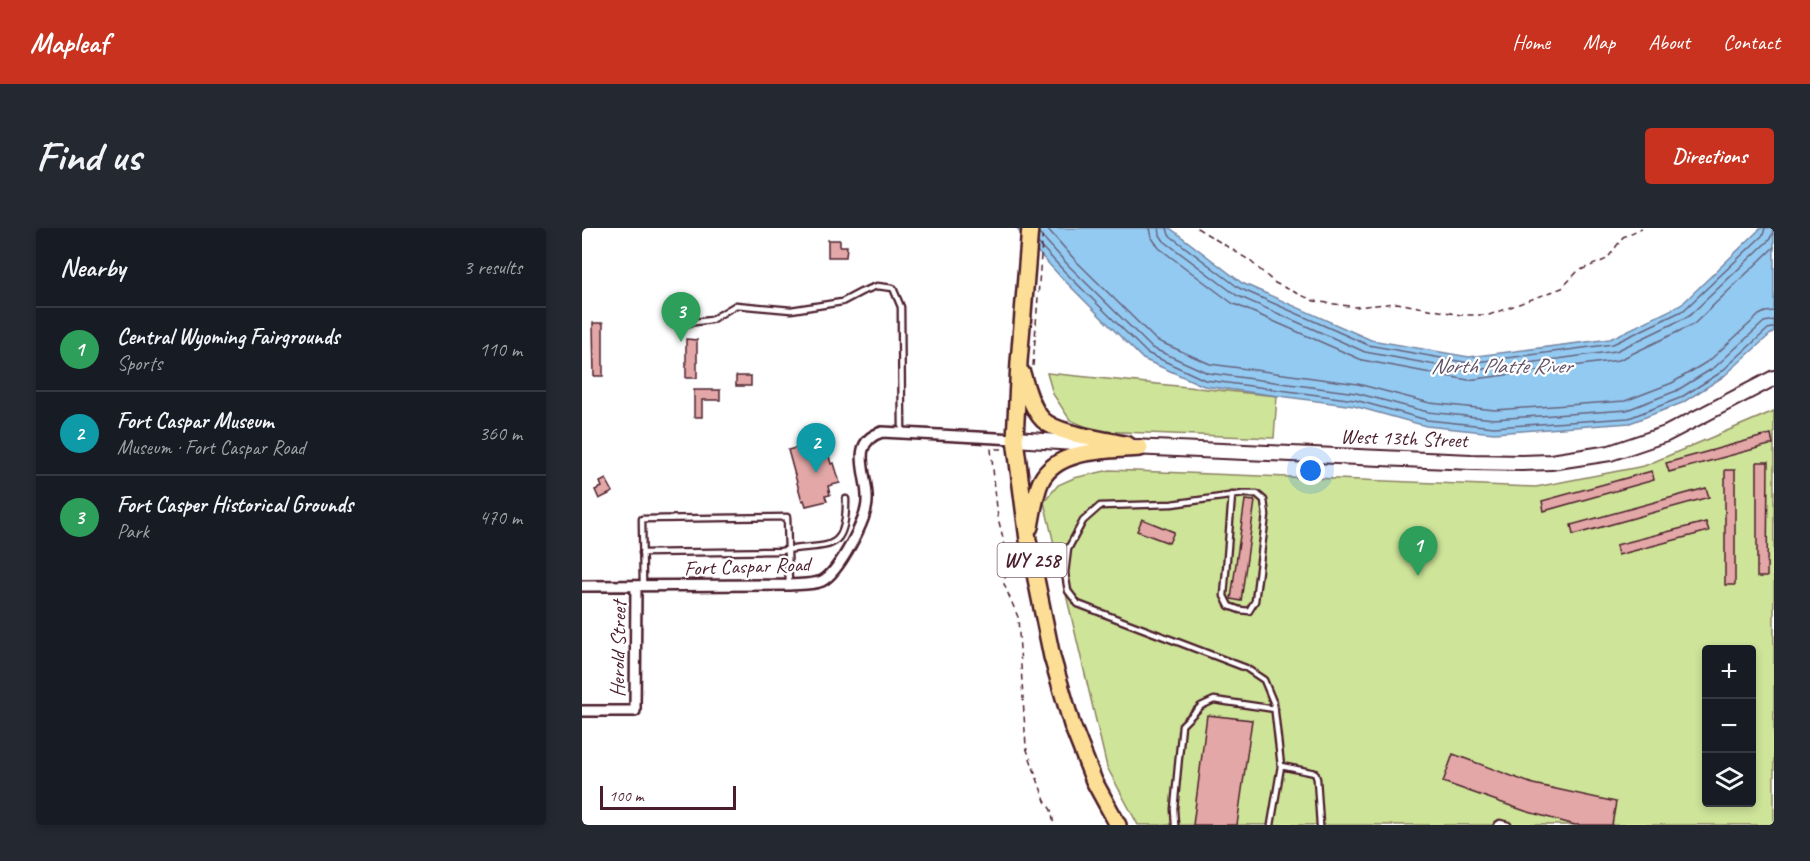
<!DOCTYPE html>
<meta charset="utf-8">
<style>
:root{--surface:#171b24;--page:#242831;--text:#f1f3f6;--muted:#9ea1a6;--line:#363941;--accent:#c8321e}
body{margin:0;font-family:Caveat,sans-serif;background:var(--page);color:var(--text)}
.controls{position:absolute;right:18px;bottom:18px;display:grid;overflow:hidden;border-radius:6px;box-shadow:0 3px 9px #0003}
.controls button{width:54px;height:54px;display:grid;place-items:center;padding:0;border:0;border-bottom:2px solid var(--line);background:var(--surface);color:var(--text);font:30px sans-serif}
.scale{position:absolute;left:18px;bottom:15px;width:136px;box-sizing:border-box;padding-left:6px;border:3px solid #4a1f2b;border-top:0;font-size:16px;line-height:21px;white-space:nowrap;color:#4a1f2b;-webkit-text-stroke:4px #fff;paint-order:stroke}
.you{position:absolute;left:729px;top:243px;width:21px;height:21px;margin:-15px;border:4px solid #fff;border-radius:50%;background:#1a73e8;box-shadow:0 0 0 9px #1a73e833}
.badge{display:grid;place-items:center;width:39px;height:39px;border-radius:50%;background:var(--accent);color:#fff;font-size:20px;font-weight:700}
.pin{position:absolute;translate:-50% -50px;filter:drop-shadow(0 2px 3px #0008)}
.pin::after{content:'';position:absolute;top:32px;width:21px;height:18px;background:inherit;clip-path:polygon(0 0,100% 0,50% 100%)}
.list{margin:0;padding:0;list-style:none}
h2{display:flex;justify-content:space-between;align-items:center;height:78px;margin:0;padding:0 24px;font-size:26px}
h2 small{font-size:20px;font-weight:400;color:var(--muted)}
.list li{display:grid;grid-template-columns:39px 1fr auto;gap:18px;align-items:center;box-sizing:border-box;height:84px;padding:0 24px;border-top:2px solid var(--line)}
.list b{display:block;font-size:22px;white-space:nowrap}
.list p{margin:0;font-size:20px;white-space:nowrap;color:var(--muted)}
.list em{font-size:20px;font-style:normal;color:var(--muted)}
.icon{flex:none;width:33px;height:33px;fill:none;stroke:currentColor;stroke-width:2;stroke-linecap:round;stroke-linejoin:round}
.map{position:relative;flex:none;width:1192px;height:597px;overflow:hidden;border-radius:6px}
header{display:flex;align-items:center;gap:36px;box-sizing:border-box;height:84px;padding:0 30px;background:var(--accent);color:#fff}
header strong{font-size:28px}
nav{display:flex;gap:33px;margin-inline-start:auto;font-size:21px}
.intro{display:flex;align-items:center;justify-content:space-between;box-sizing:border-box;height:144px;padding:0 36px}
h1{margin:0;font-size:42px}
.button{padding:15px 27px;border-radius:6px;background:var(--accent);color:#fff;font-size:21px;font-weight:700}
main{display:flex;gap:36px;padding:0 36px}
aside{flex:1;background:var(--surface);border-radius:6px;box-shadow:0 3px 9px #0003}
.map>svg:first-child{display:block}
</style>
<header>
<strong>Mapleaf</strong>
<nav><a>Home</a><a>Map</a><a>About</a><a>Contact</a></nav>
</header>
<div class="intro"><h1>Find us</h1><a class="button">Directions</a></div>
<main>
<aside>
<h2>Nearby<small>3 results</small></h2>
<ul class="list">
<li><span class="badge" style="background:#2e9e5b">1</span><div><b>Central Wyoming Fairgrounds</b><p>Sports</p></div><em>110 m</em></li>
<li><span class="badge" style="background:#0f9aa8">2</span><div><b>Fort Caspar Museum</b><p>Museum · Fort Caspar Road</p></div><em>360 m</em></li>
<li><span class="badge" style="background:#2e9e5b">3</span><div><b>Fort Casper Historical Grounds</b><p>Park</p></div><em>470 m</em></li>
</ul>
</aside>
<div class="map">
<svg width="1192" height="597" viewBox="0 0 1192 597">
<rect width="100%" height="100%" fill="#fff"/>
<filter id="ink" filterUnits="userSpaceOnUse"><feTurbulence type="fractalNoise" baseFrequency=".0167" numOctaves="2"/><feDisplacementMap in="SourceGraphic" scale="12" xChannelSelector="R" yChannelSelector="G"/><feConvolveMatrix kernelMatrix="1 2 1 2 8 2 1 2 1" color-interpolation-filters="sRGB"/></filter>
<g filter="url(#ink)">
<path fill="#cee499" stroke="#8c8262" stroke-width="1.5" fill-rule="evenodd" d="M465,145L695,168L692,210L514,203L488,192L471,166Z
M1192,183V597H556L525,539L462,274L476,257L492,250L528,242L954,259L1062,238ZM1124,422H1170V574H1124Z"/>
<path fill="#93caf2" stroke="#7686a2" stroke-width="1.5" d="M434,0H588L660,55L789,112L887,129L1028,111L1099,77L1179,0H1192V103L1141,149L1100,175L1048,195L912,205L844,198L772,178L622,158L561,131L477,47Z"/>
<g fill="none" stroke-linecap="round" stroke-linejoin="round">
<path stroke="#67637b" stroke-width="1.5" d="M465,0L493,32L574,112L628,136L776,156L848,175L913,182L1043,173L1090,155L1128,132L1177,87L1183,84L1192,83
M568,0L570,10L577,20L650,75L780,132L886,152L1037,132L1112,96L1192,19
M577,0L578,7L582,13L654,67L783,124L887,143L1034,123L1107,88L1187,12L1190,7L1191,0
M585,0L587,7L657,60L786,117L887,135L1031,116L1102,82L1181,7L1183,0
M457,5L487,38L570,120L626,145L774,165L846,184L912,191L1045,182L1094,163L1133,139L1182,94L1192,92
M456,15L482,43L565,125L623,152L773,172L845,192L912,199L1047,190L1098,170L1138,145L1186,101L1192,99"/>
</g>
<path fill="#e2a7a6" stroke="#4a1f2b" stroke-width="1.5" d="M246,12H258V18H265L264,29H246Z
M11,95H21V148H12Z
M104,111L115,112V150H104Z
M154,148H169V158H154Z
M112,162H138V172H120V189H112Z
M1189,206L1191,216L1087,244L1084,235Z
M243,212L249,236L252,235L258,255L246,258L248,267L243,268L245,273L224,278L222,272L220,273L206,222Z
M1175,234H1186L1185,349H1175Z
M1143,242H1153V357H1143Z
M1070,243L1072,252L962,283L960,273Z
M24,251L31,264L17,271L13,262L20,259L18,254Z
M1124,260L1127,269L991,307L989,297Z
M663,272L673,273L659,373L649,371Z
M560,291L592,304L587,315L555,303Z
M1124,294L1127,303L1036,327L1034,317Z
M625,487L670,492L655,597H611Z
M871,526L951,556L1034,574L1030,597H993L943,583L861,554Z"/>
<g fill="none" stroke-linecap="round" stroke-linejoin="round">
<defs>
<path id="service" d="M98,96L129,92L154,77L209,82L260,74L279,64L295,58L311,60L319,79L320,205
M650,267L642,368L647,378L658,382L667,383L673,373L684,287L682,272L675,266H661L590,276L518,278L501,293L486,321L483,345L486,363L496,376L664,440L682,452L692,476L699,538L733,545L735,551L738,597
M60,325L199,323C243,314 265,330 264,271
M61,358L60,291L205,289L207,357
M593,597L592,581L600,497L619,478L632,472L693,481
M689,597L699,538
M915,597L918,595L926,597"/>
<path id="minor" d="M0,358L207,357C217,356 230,357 240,353C256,345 285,292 285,273C287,248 265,215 300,204L433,211
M0,483H53L54,358"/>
<path id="secondary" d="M433,211L521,217
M549,219L889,234L940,235L969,234L1028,225L1084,206L1192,150"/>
<path id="primary" d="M448,0L437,134L433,211L446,312L470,429L490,497L512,553L536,597
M440,145C444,159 450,181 461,192C477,207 524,211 546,217
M448,299C451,284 453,266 459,253C476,220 526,223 558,220"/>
</defs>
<use href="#service" stroke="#4a1f2b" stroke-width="9"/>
<use href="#minor" stroke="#4a1f2b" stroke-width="14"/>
<use href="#secondary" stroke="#4a1f2b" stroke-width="18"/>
<use href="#primary" stroke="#4a1f2b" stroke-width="20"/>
<path stroke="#4a1f2b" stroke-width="1.5" stroke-dasharray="6 4.5" stroke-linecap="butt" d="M615,0L667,32L693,55L732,73L773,79L815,75L879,87H907L980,60L996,43L1025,31L1041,9L1060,0
M451,138L461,0
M420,221H409L416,290L426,330L422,356L436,389L444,519L463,573L469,582L472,597"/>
<use href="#service" stroke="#fff" stroke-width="4.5"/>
<use href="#minor" stroke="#fff" stroke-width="9"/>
<use href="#secondary" stroke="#fff" stroke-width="14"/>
<use href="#primary" stroke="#fdde96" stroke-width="15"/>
</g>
</g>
<g text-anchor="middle" stroke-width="4.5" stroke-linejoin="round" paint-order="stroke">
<rect fill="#fff" stroke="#80626b" stroke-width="1.5" x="415.5" y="315" width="69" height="34" rx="4.5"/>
<g font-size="20" font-weight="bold" fill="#4a1f2b">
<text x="450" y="339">WY 258</text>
</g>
<g font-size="21" fill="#4a1f2b" stroke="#fff">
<text transform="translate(822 210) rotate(2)" y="7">West 13th Street</text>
<text transform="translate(165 338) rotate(-2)" y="7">Fort Caspar Road</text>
<text transform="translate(36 421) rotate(-89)" y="7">Herold Street</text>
</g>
<g font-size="22" font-style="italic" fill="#605267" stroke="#fff">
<text x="919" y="145">North Platte River</text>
</g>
</g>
</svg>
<div class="controls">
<button>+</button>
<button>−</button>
<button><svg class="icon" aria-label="layers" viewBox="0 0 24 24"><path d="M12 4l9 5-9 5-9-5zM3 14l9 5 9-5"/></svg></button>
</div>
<div class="scale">100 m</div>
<div class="you"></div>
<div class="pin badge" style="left:836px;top:348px;background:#2e9e5b">1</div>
<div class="pin badge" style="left:234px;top:245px;background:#0f9aa8">2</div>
<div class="pin badge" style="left:99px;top:114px;background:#2e9e5b">3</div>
</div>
</main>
